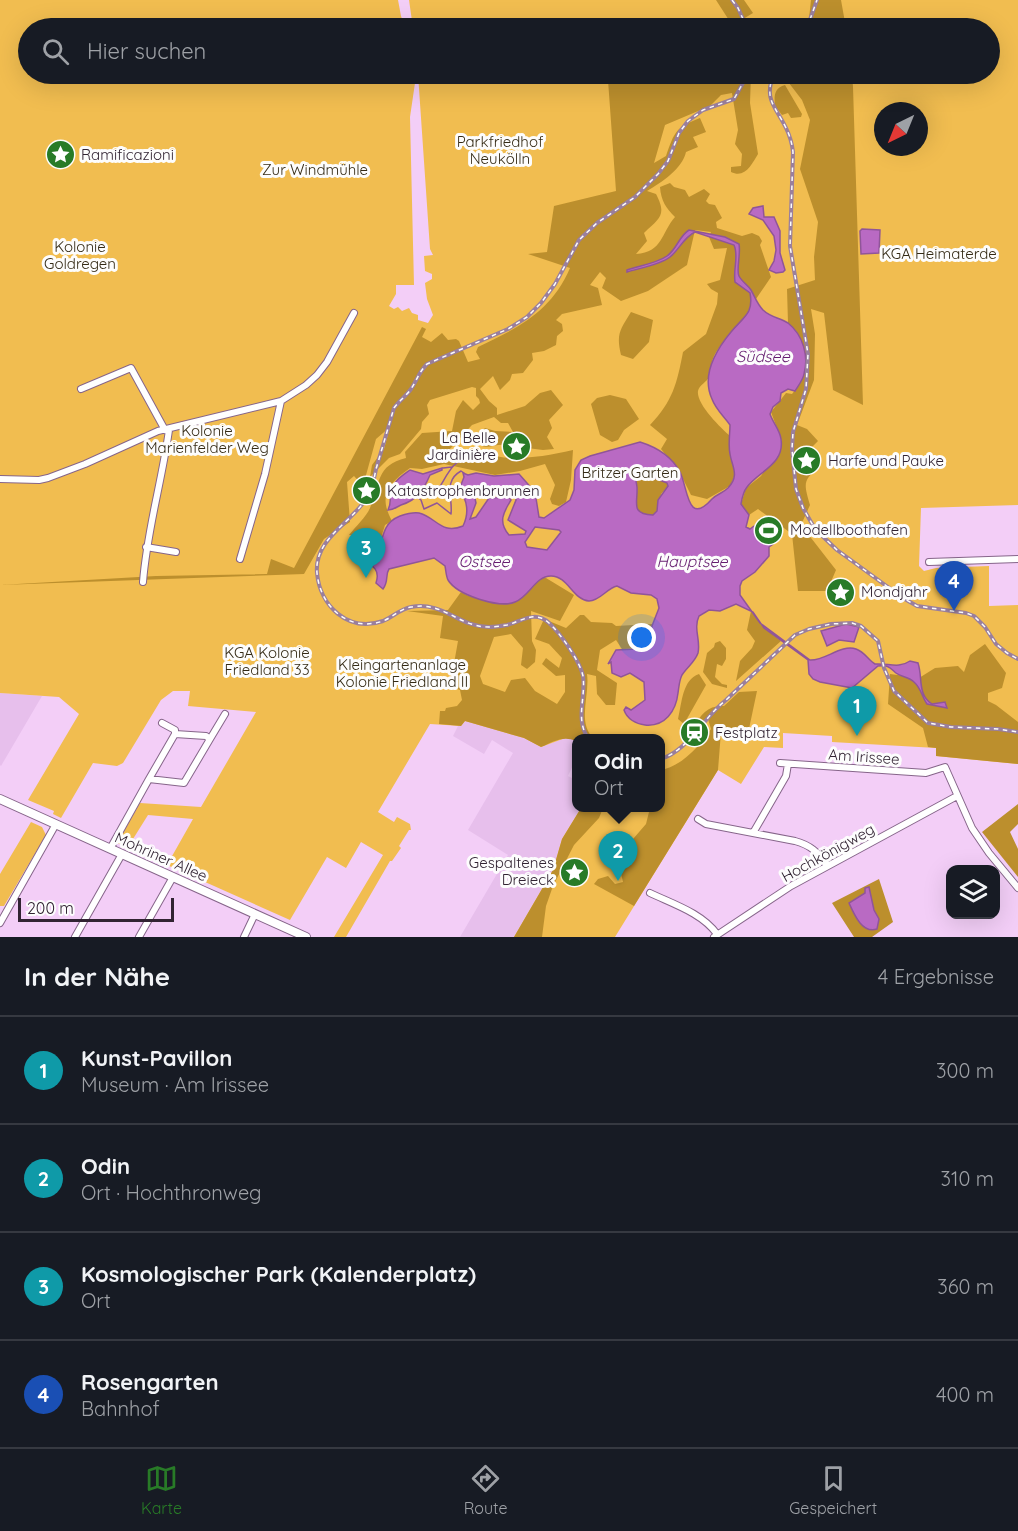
<!DOCTYPE html>
<html lang="de">
<meta charset="utf-8">
<style>
:root{--surface:#171b24;--page:#20242c;--text:#f1f3f6;--muted:#9ea1a6;--line:#363941;--accent:#287b27}
body{margin:0;font-family:Quicksand,sans-serif;background:var(--page);color:var(--text)}
.controls{position:absolute;right:18px;bottom:18px;display:grid;overflow:hidden;border-radius:12px;box-shadow:0 6px 24px #0002}
.controls button{width:54px;height:54px;display:grid;place-items:center;padding:0;border:0;border-bottom:2px solid var(--line);background:var(--surface);color:var(--text);font:30px sans-serif}
.compass{position:absolute;left:874px;top:102px;width:54px;height:54px;border-radius:50%;background:var(--surface);box-shadow:0 6px 24px #0002;rotate:223deg}
.scale{position:absolute;left:18px;bottom:15px;width:156px;box-sizing:border-box;padding-left:6px;border:3px solid #312332;border-top:0;font-size:16px;line-height:21px;white-space:nowrap;color:#312332;-webkit-text-stroke:4px #fdfdfd;paint-order:stroke}
.you{position:absolute;left:642px;top:638px;width:21px;height:21px;margin:-15px;border:4px solid #fff;border-radius:50%;background:#1a73e8;box-shadow:0 0 0 9px #1a73e833}
.badge{display:grid;place-items:center;width:39px;height:39px;border-radius:50%;background:var(--accent);color:#fff;font-size:20px;font-weight:700}
.pin{position:absolute;translate:-50% -50px;filter:drop-shadow(0 2px 3px #0008)}
.pin::after{content:'';position:absolute;top:32px;width:21px;height:18px;background:inherit;clip-path:polygon(0 0,100% 0,50% 100%)}
.popup{position:absolute;left:572px;top:734px;width:93px;height:78px;box-sizing:border-box;display:grid;place-content:center;border-radius:12px;background:var(--surface);filter:drop-shadow(0 2px 4px #0005);font-size:20px;white-space:nowrap;color:var(--muted)}
.popup b{font-size:22px;color:var(--text)}
.popup::after{content:'';position:absolute;left:50%;top:100%;margin-left:-12px;border:12px solid transparent;border-top-color:var(--surface)}
.list{margin:0;padding:0;list-style:none}
h2{display:flex;justify-content:space-between;align-items:center;height:78px;margin:0;padding:0 24px;font-size:26px}
h2 small{font-size:20px;font-weight:400;color:var(--muted)}
.list li{display:grid;grid-template-columns:39px 1fr auto;gap:18px;align-items:center;box-sizing:border-box;height:108px;padding:0 24px;border-top:2px solid var(--line)}
.list b{display:block;font-size:22px;white-space:nowrap}
.list p{margin:0;font-size:20px;white-space:nowrap;color:var(--muted)}
.list em{font-size:20px;font-style:normal;color:var(--muted)}
.icon{flex:none;width:33px;height:33px;fill:none;stroke:currentColor;stroke-width:2;stroke-linecap:round;stroke-linejoin:round}
.map{position:relative;flex:none;width:1018px;height:937px;overflow:hidden}
.search{position:absolute;background:var(--surface);box-shadow:0 6px 24px #0002;left:18px;right:18px;top:18px;height:66px;display:flex;align-items:center;gap:15px;box-sizing:border-box;padding:0 21px;border-radius:33px;color:var(--muted);font-size:22px}
.sheet{height:510px;background:var(--surface)}
nav{display:flex;justify-content:space-around;align-items:center;box-sizing:border-box;height:84px;border-top:2px solid var(--line);background:var(--surface);font-size:16px;color:var(--muted)}
nav a{display:grid;justify-items:center;gap:3px}
nav .on{color:var(--accent)}
.map>svg:first-child{display:block}
</style>
<div class="map">
<svg width="1018" height="937" viewBox="0 0 1018 937">
<rect width="100%" height="100%" fill="#f3cef7"/>
<path fill="#e7bfec" d="M0,693L42,696L1,766L0,765Z
M465,720L524,738L541,747L563,738L568,737L576,741V759L568,776L576,780V808H581L562,839L553,870L514,937H460L508,855L468,830L513,753L492,740L484,754L453,736L458,726H461Z"/>
<path fill="#f1bd50" fill-rule="evenodd" d="M0,0H398L401,16L405,28H28V74H413L415,83L410,117L414,285H396V294L389,306L394,309L398,307L402,311L409,308L412,313L418,315V320L428,323L433,315L427,299L425,283L432,279V274L425,271L424,256L433,255L430,249L418,74H990V28H413L409,0H1018V505L921,508L919,566L924,571L936,568L989,566V606L1018,605V764L936,756V748L832,742V736L783,733V748L764,747L741,784L718,770L615,937H514L553,870L562,839L581,808H660V738H576V741L568,737L541,747L524,738L465,721L461,726L430,724L378,812L394,822L397,817L410,824L411,830H409L399,846L401,848L392,861H390L346,937H334L383,855L361,842L346,868L327,857L290,920L167,865L193,819L148,815L128,847L117,843L140,803L201,807L256,712L188,706L190,691H173L161,700L123,763L117,766L93,763L61,818L53,814L54,811L28,800L79,714L59,697L0,693ZM883,111H919V147H883Z
M31,822L42,827L46,835L4,906H0V874Z"/>
<path fill="#bc8f2d" d="M716,0H744L753,13L738,22L743,28H734Z
M811,0H841L846,28H808Z
M631,74H751L750,103L758,154C752,164 745,179 731,172V167L741,166L742,154L735,144L738,130L732,93L721,95L710,106L665,125L654,163L666,156C675,131 675,128 700,118L706,132L693,137L698,147L686,152C682,169 662,182 647,191L656,194C667,215 660,218 644,233L647,241L636,254C663,252 661,233 675,217C666,208 661,201 660,187L670,183L674,187L685,190L689,197L704,189L710,194L706,201L709,204L715,205L722,218L716,222L717,228L742,236L752,233L759,236L762,241L760,245L771,277L756,299L751,300C751,320 725,336 715,354C711,361 711,369 709,377C707,382 699,385 698,391C696,404 721,428 730,436V453L735,468L734,477L730,486L707,499L691,495L679,471L661,449L667,439L650,425C673,401 677,383 683,352L706,334L717,304L718,293L711,289L707,284L720,280L727,248L714,249L709,237L711,232L695,230L687,265L648,291L621,301L602,288L606,278L600,272L590,285L598,288L602,305L562,314L556,320L562,324L563,331L557,336L556,345L544,351L532,353L533,360L523,373L512,374L510,380L500,390L493,376L480,389L489,401L497,408V415L525,406L540,393L551,390L563,405L549,420L552,428L547,437L554,449L543,450L527,448L524,452C519,450 512,445 506,445C492,443 484,454 475,438L485,428L495,431L513,432L508,423H501L494,417L472,425L449,450L474,453L473,458C486,452 498,458 511,458C533,458 552,455 573,450L571,480L566,502L559,506L552,504L550,499L555,485L545,464L520,471L495,475L444,464L422,469L410,468C388,484 378,495 392,521L385,525L381,538L349,535C356,526 366,517 370,508C380,484 376,465 406,458L405,452L422,433L452,431L456,411L463,400L473,410L480,403L479,399L476,396V388L472,387L430,400L427,405L429,414L422,422L421,429L400,454L389,458L370,477L372,465L384,449L390,427L376,439L363,486L354,476L347,482L350,522L324,539L304,574L0,585L156,576L267,574L271,559L294,568L422,327L426,329L422,337L431,342L442,333L448,340L456,339L459,341L468,362L480,359L476,352L478,347C518,328 551,312 570,268L528,254L547,252L554,206L616,191L608,80Z
M782,74H852L853,87L863,405L833,390L824,313L811,309L815,334L814,380L797,425L807,429L818,441L809,450L820,467C802,480 804,484 810,505L801,525L836,570L827,591H798L792,534L758,509L749,515L741,504L746,488L761,476L782,442L771,412L786,393L792,394C811,373 809,341 788,323L787,289L815,280L814,257L818,222L800,169L810,120L802,100Z
M785,85L802,114L801,117L791,118L788,113L782,115L775,106C774,96 774,88 785,85Z
M631,312L653,320L649,342L633,359L621,355C616,334 620,330 631,312Z
M610,395L626,399L639,419L624,430L618,440L612,442L600,435L591,404L597,398Z
M640,467L652,477L667,483L668,486L661,494L658,511L653,516C630,514 638,504 637,487C636,480 634,475 637,468Z
M541,577L546,578L574,595L560,621L531,611L532,641L536,650L535,662L527,669L521,665L523,648L511,634L494,637L480,676L483,684L505,692L511,680L525,678L535,691L557,704L565,692V675L556,676L542,664L546,658L559,668L562,658L549,644L535,639L544,619L566,628L580,615H584L591,622L612,623L616,626L652,624L651,641L641,648L622,649L616,640L600,650L597,670L617,683L615,705H606L597,694L596,676L587,674C590,695 577,722 593,738H576V741C563,735 553,742 541,747L524,738L465,721L461,726L439,724L440,711H445L446,708L457,706L462,700L460,690L450,686L458,641L440,638L443,616L407,611L448,610L461,592C469,597 479,599 489,601C517,608 523,598 541,577Z
M751,611L764,628L781,641L736,681L740,661L752,648L755,641L747,630Z
M720,641L726,648V659L722,666L717,664L715,677L722,684L727,685V688L712,684L703,672L707,653L714,647L715,643Z
M985,644L1006,673L1002,688L988,693V701L996,705L1018,722V764L936,756V748L928,747L923,728L888,704L890,674L919,678L935,668L958,666L964,672L970,655Z
M699,674L706,685L684,724L678,719C682,703 682,680 699,674Z
M757,691L746,743L721,732L718,770L634,906L594,884L598,879L608,876L615,884L623,882L619,865L627,846L646,824L650,808H660V770C681,767 700,746 711,729L708,719L694,727C701,714 708,705 724,706L739,692Z
M1018,804V824L1010,832L1018,849V877L982,832Z
M581,808H603L599,818L574,845L553,886L546,906L542,937H514L553,870L562,839Z
M879,879L893,922L872,937H854L832,903Z"/>
<path fill="#b96ac3" stroke="#905598" stroke-width="1.5" fill-rule="evenodd" d="M763,206L764,217H774L780,231V253L785,270L783,272L776,273L769,270L774,261L776,250L774,236L763,220L749,214L753,208Z
M862,229L880,230L879,253L861,254L860,231Z
M689,230L725,237L739,244C741,253 736,271 739,276C742,282 748,285 751,290C755,297 757,304 763,310C770,317 780,318 788,323C803,335 809,356 804,374C803,380 798,386 795,391L788,389L781,393L780,401L773,407L770,414C773,423 780,430 781,439C785,464 759,471 747,487C743,492 742,498 741,504L749,515L746,527L750,529C764,518 776,526 773,544L769,547V556L755,572L742,581L740,586V595L760,623L810,660C825,661 841,644 856,649C865,652 868,660 875,664C889,663 898,669 910,661L918,663C923,678 917,694 932,704L945,702L947,708L927,704C922,697 921,688 914,682C909,677 901,677 896,673C889,667 889,665 878,666L852,688L820,682L813,679L809,674L808,660L764,628L753,612L736,604L720,611L709,610L699,616C693,629 701,640 698,653C695,662 687,667 682,675C679,681 679,687 678,693C676,711 665,727 645,725C636,724 627,719 624,710L626,707L631,710L645,700L644,682L630,673L621,677L612,673L611,662L608,664L616,650L637,649L651,641L652,626L659,608L657,599L651,595L631,593L617,586C607,588 600,601 589,601C573,600 568,576 551,576C535,576 530,596 515,602C500,609 457,595 448,580C446,576 446,571 445,566L434,558L389,569C385,575 389,581 383,589L376,583C380,571 374,563 361,564L364,556L376,555C380,547 383,533 386,528C389,522 395,518 400,516C406,514 413,512 419,513C436,517 441,535 463,526C469,514 468,500 459,490L464,477L463,473L468,475L476,473L494,476L519,474L535,492L539,517L544,518L570,500L574,490L575,470L581,460L590,456L640,442C656,447 672,457 680,472C688,488 687,527 712,499C717,494 723,493 728,488C740,475 732,467 730,454C728,445 730,434 730,425C724,416 716,410 712,399C701,375 716,350 731,332C743,317 754,314 750,293L735,282C733,268 739,256 734,245L695,232C683,238 680,249 670,257C660,265 640,268 627,272V270C639,266 657,263 667,256C677,249 679,236 689,230ZM640,467L652,477L667,483L668,486L658,500L657,511L653,515C630,514 638,503 637,487C636,480 634,475 637,468ZM478,489L495,492L516,491V500L508,520L526,531L525,534L509,535C498,522 503,513 511,500L509,497L489,498L476,517L470,519L476,503L474,494ZM535,527L559,530L561,532L547,550L527,547L525,542Z
M442,468V470L430,475C423,491 417,500 401,505C396,507 394,510 388,510C392,502 389,501 391,492C392,482 403,475 410,470L423,474Z
M846,624L859,627L854,642L839,640L827,646L821,631Z
M869,887L874,910L879,919L877,929C862,934 854,914 849,903L865,893V888Z"/>
<g fill="none" stroke-linecap="round" stroke-linejoin="round">
<path stroke="#905598" stroke-width="1.5" d="M443,468L452,467
M422,490L436,492C446,480 451,458 471,458
M417,497L421,500L424,509L437,503L451,514C453,498 443,481 461,471L464,473"/>
<defs>
<path id="minor" d="M81,389L131,368L165,430
M0,479L39,480L48,478L85,464L158,431L281,401L306,385L317,375L327,362L354,313
M146,547L176,552
M240,559L265,474L281,401
M929,562L1018,559
M143,582C147,530 162,481 169,430
M162,723L175,730V734
M210,739L225,714
M780,763L926,773L945,767L972,828L989,853L1018,888
M698,819L706,824L795,841C810,845 818,852 827,865
M753,833L786,776L788,764
M110,849L149,779L184,783L210,739L206,736L175,734L149,779
M650,893C673,904 702,913 717,934
M0,923L56,824
M75,937L122,854
M139,937L173,877
M244,937L255,914
M714,937L791,886L957,796"/>
<path id="secondary" d="M0,799L306,937"/>
</defs>
<use href="#minor" stroke="#86658a" stroke-width="8"/>
<use href="#secondary" stroke="#86658a" stroke-width="10"/>
<use href="#minor" stroke="#fff" stroke-width="6"/>
<use href="#secondary" stroke="#fff" stroke-width="8"/>
<defs>
<path id="rail" d="M732,0L738,8L747,28
M807,28L817,0
M774,74C763,99 776,107 786,128C790,136 792,143 793,152L790,246L808,354L806,389L793,432L792,449L796,489L803,508L815,529L837,550L903,598L917,606L966,613L974,616L985,627L996,644L1007,653L1018,659
M588,738C575,719 586,698 583,676C580,661 560,633 549,623C535,610 522,621 507,625C501,626 494,627 489,627C458,627 444,601 411,607C400,609 393,617 383,621C348,633 320,606 317,573C314,539 350,524 366,499C372,491 374,479 376,469C382,449 388,428 394,408C399,401 406,396 411,389C417,380 419,372 427,364L508,329L527,317L541,303L555,284L579,240L597,223L635,197L658,174L668,161L679,133L688,121L703,110L734,99L748,74
M660,759C687,752 703,718 726,700L795,635L809,629L831,624L852,623L861,626L878,641L884,668L894,691L928,723L951,727L998,729L1018,732"/>
</defs>
<use href="#rail" stroke="#9a7f9d" stroke-width="4"/>
<use href="#rail" stroke="#fdfdfd" stroke-width="1.5" stroke-dasharray="4.5" stroke-linecap="butt"/>
</g>
<defs>
<symbol id="sight-disc" viewBox="-11 -11 22 22"><circle r="9.5" fill="#287b27" stroke="#fdfdfd"/><path d="M0-6L1.8-2.2L6-1.7L2.9 1.2L3.7 5.4L0 3.3L-3.7 5.4L-2.9 1.2L-6-1.7L-1.8-2.2Z" fill="#fff"/></symbol>
<symbol id="stadium-disc" viewBox="-11 -11 22 22"><circle r="9.5" fill="#287b27" stroke="#fdfdfd"/><path d="M0-5a6.5 5 0 1 0 0 10a6.5 5 0 1 0 0-10ZM-3.5-1.8h7v3.6h-7Z" fill="#fff"/></symbol>
<symbol id="station-disc" viewBox="-11 -11 22 22"><circle r="9.5" fill="#287b27" stroke="#fdfdfd"/><path d="M-3-6H3Q5-6 5-4V2Q5 4 3 4L4.5 6H3L1.5 4h-3L-3 6H-4.5L-3 4Q-5 4-5 2V-4Q-5-6-3-6ZM-3.5-4v3h7v-3ZM-3.5 1v1.5H-2V1ZM2 1v1.5H3.5V1Z" fill="#fff"/></symbol>
</defs>
<g fill-rule="evenodd">
<use href="#sight-disc" x="44" y="138" width="33" height="33"/>
<use href="#sight-disc" x="500" y="430" width="33" height="33"/>
<use href="#sight-disc" x="790" y="444" width="33" height="33"/>
<use href="#sight-disc" x="350" y="474" width="33" height="33"/>
<use href="#stadium-disc" x="752" y="514" width="33" height="33"/>
<use href="#sight-disc" x="824" y="576" width="33" height="33"/>
<use href="#station-disc" x="678" y="716" width="33" height="33"/>
<use href="#sight-disc" x="558" y="856" width="33" height="33"/>
</g>
<g text-anchor="middle" stroke-width="6" stroke-linejoin="round" paint-order="stroke">
<g font-size="15" fill="#342a15" stroke="#fdfdfd">
<text x="500" y="147">Parkfriedhof<tspan x="500" dy="17">Neukölln</tspan></text>
<text x="315" y="175">Zur Windmühle</text>
<text x="80" y="252">Kolonie<tspan x="80" dy="17">Goldregen</tspan></text>
<text x="939" y="259">KGA Heimaterde</text>
<text x="207" y="436">Kolonie<tspan x="207" dy="17">Marienfelder Weg</tspan></text>
<text x="630" y="478">Britzer Garten</text>
<text x="267" y="658">KGA Kolonie<tspan x="267" dy="17">Friedland 33</tspan></text>
<text x="402" y="670">Kleingartenanlage<tspan x="402" dy="17">Kolonie Friedland II</tspan></text>
</g>
<g font-size="15" fill="#312332" stroke="#fdfdfd" text-anchor="start">
<text x="81" y="160">Ramificazioni</text>
<text x="496" y="443" text-anchor="end">La Belle<tspan x="496" dy="17">Jardinière</tspan></text>
<text x="828" y="466">Harfe und Pauke</text>
<text x="387" y="496">Katastrophenbrunnen</text>
<text x="790" y="535">Modellboothafen</text>
<text x="861" y="597">Mondjahr</text>
<text x="715" y="738">Festplatz</text>
<text x="554" y="868" text-anchor="end">Gespaltenes<tspan x="554" dy="17">Dreieck</tspan></text>
</g>
<g font-size="15" fill="#312332" stroke="#fdfdfd">
<text transform="translate(864 757) rotate(4)" y="5">Am Irissee</text>
<text transform="translate(828 853) rotate(-29)" y="5">Hochkönigweg</text>
<text transform="translate(161 857) rotate(24)" y="5">Mohriner Allee</text>
</g>
<g font-size="16" font-style="italic" fill="#651c6f" stroke="#fdfdfd">
<text x="763" y="362">Südsee</text>
<text x="484" y="567">Ostsee</text>
<text x="692" y="567">Hauptsee</text>
</g>
</g>
</svg>
<div class="controls">
<button><svg class="icon" aria-label="layers" viewBox="0 0 24 24"><path d="M12 4l9 5-9 5-9-5zM3 14l9 5 9-5"/></svg></button>
</div>
<svg class="compass" viewBox="-18 -18 36 36"><path d="M0-13l5 13h-10z" fill="#e53935"/><path d="M0 13l5-13h-10z" fill="#9ea1a6"/></svg>
<div class="scale">200 m</div>
<div class="you"></div>
<div class="pin badge" style="left:857px;top:736px;background:#0f9aa8">1</div>
<div class="pin badge" style="left:618px;top:881px;background:#0f9aa8">2</div>
<div class="popup"><b>Odin</b>Ort</div>
<div class="pin badge" style="left:366px;top:578px;background:#0f9aa8">3</div>
<div class="pin badge" style="left:954px;top:611px;background:#1a4fb4">4</div>
<div class="search"><svg class="icon" aria-label="search" viewBox="0 0 24 24"><circle cx="10" cy="10" r="6"/><path d="M15 15l6 6"/></svg>Hier suchen</div>
</div>
<section class="sheet">
<h2>In der Nähe<small>4 Ergebnisse</small></h2>
<ul class="list">
<li><span class="badge" style="background:#0f9aa8">1</span><div><b>Kunst-Pavillon</b><p>Museum · Am Irissee</p></div><em>300 m</em></li>
<li><span class="badge" style="background:#0f9aa8">2</span><div><b>Odin</b><p>Ort · Hochthronweg</p></div><em>310 m</em></li>
<li><span class="badge" style="background:#0f9aa8">3</span><div><b>Kosmologischer Park (Kalenderplatz)</b><p>Ort</p></div><em>360 m</em></li>
<li><span class="badge" style="background:#1a4fb4">4</span><div><b>Rosengarten</b><p>Bahnhof</p></div><em>400 m</em></li>
</ul>
</section>
<nav>
<a class="on"><svg class="icon" aria-label="map" viewBox="0 0 24 24"><path d="M3 6l6-2 6 2 6-2v14l-6 2-6-2-6 2zM9 4v14M15 6v14"/></svg>Karte</a>
<a><svg class="icon" aria-label="directions" viewBox="0 0 24 24"><path d="M12 3l9 9-9 9-9-9zM9 14v-3h6M13 9l2 2-2 2"/></svg>Route</a>
<a><svg class="icon" aria-label="saved" viewBox="0 0 24 24"><path d="M7 4h10v16l-5-4-5 4z"/></svg>Gespeichert</a>
</nav>
